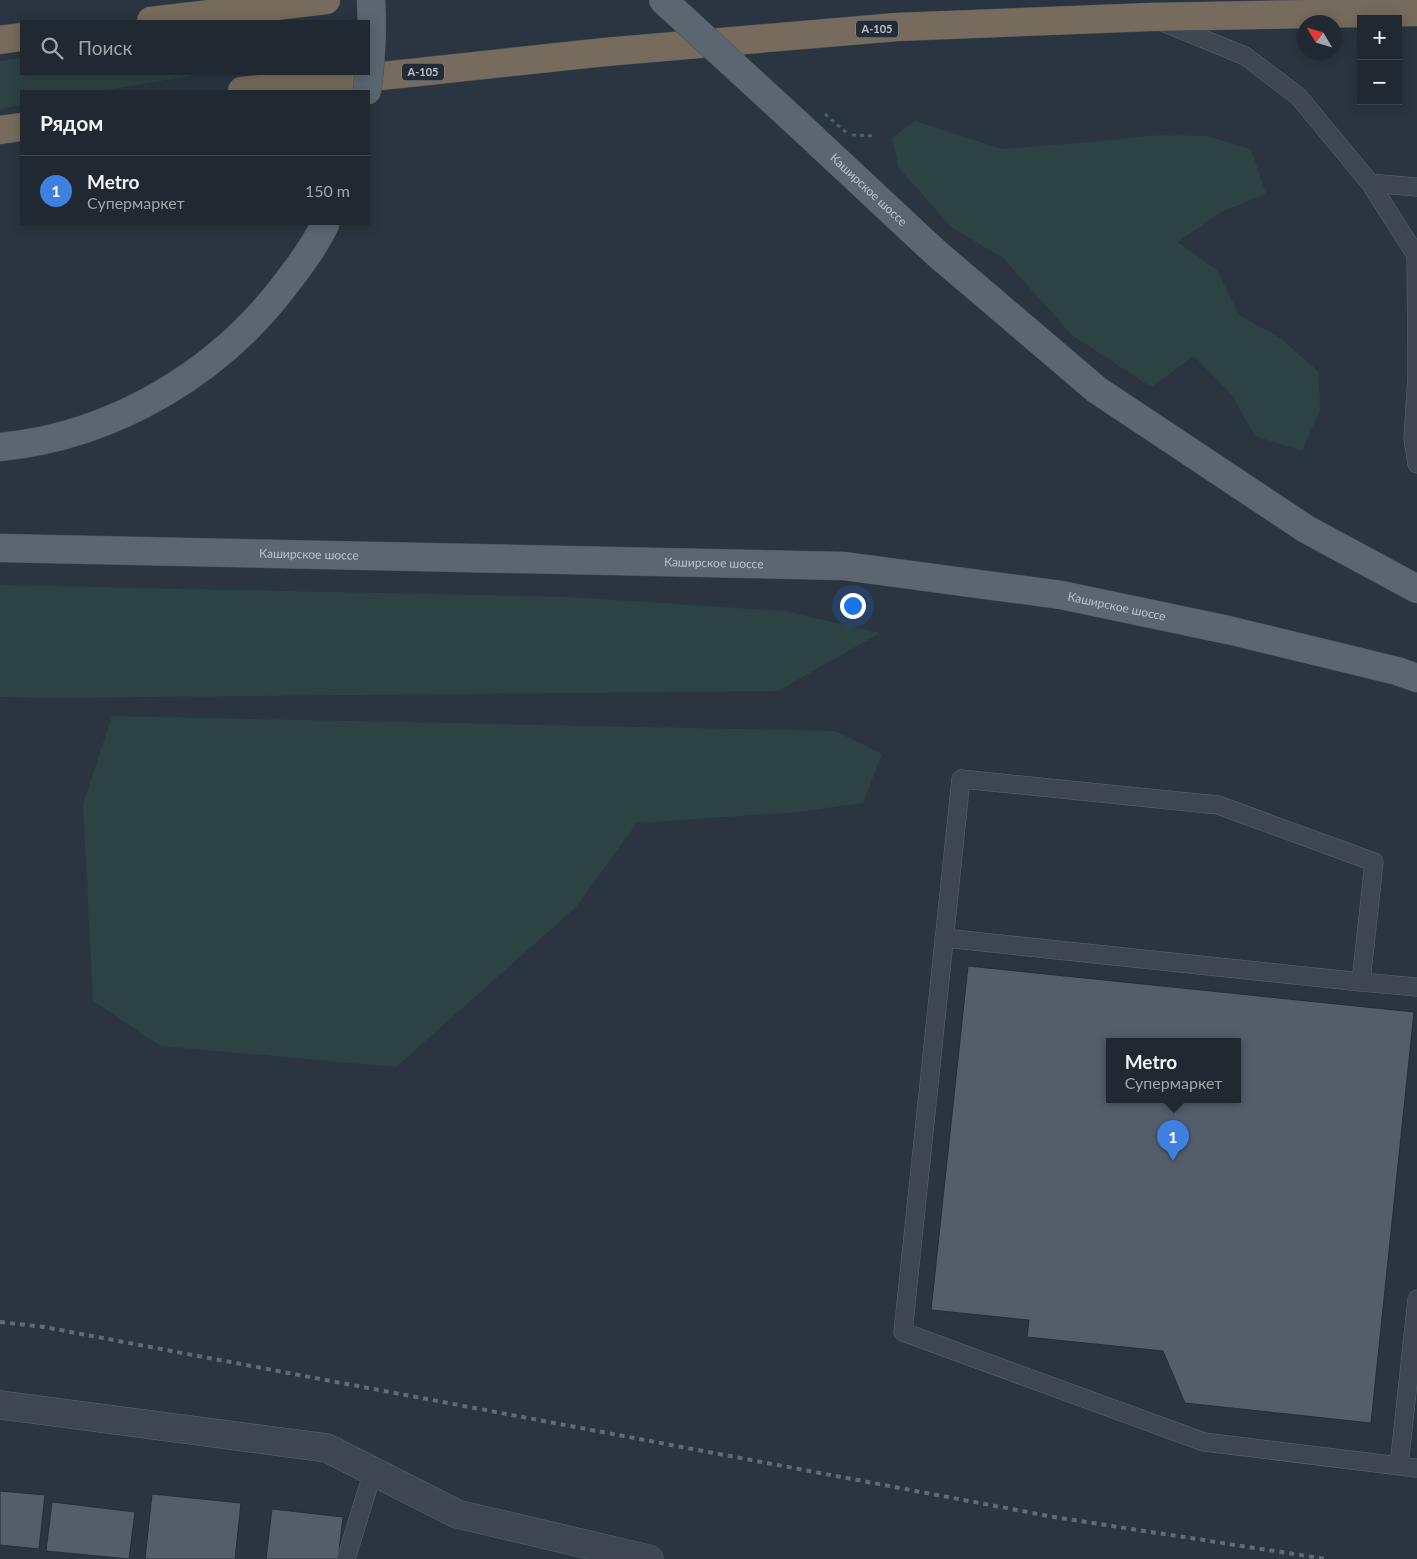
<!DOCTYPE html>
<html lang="ru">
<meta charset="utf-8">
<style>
:root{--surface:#202831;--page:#283039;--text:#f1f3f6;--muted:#a2a6ab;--line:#3d444d;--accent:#8c9099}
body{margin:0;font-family:Lato,sans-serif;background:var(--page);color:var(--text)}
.controls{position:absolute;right:15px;top:15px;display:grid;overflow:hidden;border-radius:0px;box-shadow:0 2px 12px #0003}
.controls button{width:45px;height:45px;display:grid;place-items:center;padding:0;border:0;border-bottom:1px solid var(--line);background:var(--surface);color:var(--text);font:25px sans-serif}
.compass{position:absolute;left:1297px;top:15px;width:45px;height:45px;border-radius:50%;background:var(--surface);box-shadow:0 2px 12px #0003;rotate:308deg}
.you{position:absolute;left:852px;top:605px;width:18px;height:18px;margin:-12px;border:4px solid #fff;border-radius:50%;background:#1a73e8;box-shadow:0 0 0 8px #1a73e833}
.badge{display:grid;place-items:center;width:32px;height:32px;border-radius:50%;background:var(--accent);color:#fff;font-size:16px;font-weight:700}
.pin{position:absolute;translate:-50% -41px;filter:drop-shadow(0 1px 2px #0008)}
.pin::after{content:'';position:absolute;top:26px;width:18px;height:15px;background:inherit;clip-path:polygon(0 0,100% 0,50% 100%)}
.popup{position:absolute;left:1106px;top:1038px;width:135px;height:65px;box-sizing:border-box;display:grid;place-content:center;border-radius:0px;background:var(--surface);filter:drop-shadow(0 1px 4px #0005);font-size:16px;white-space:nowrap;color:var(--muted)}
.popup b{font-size:19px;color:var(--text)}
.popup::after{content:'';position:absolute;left:50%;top:100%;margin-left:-10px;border:10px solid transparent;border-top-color:var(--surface)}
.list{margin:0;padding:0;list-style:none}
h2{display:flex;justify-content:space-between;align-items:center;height:65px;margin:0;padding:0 20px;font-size:21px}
h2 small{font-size:16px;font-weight:400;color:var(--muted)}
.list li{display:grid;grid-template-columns:32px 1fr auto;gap:15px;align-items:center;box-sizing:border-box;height:70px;padding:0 20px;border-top:1px solid var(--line)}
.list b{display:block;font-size:19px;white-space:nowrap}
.list p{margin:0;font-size:16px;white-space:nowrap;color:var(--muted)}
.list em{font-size:16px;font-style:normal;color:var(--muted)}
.icon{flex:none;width:28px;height:28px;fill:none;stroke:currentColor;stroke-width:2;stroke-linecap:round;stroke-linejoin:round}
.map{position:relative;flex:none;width:1417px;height:1559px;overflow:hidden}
.search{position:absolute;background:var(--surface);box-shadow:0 2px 12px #0003;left:20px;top:20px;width:350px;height:55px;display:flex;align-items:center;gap:12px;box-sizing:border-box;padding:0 18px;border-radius:0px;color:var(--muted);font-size:19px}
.panel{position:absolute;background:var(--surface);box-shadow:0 2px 12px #0003;left:20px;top:90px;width:350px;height:135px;border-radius:0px}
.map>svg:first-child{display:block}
</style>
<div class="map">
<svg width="1417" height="1559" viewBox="0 0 1417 1559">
<rect width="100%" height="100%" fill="#2a3541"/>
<path fill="#2d4243" d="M21,58V74H202L101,91H21V105L0,109V61Z
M915,121L1002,149L1102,141L1157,135L1206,136L1251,149L1266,194L1219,213L1178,242L1217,270L1239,315L1280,338L1318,371L1320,410L1302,451L1255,436L1231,394L1194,356L1151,387L1072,335L1003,258L951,227L899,168L892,138Z
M0,585L571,597L785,611L880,633L778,691L57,698L0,697Z
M112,716L835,731L882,754L863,803L798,812L637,823L575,908L396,1067L160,1046L93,1001L83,804Z"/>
<path fill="#545e6b" stroke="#252e38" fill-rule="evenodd" d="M968,966L1414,1012L1371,1423L1185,1403L1163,1351L1027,1337L1029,1320L931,1310ZM1109,1042H1237V1100H1109Z
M0,1491L45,1495L39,1549L0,1545Z
M152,1494L241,1503L235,1559H145Z
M52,1502L135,1512L129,1559L46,1551Z
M272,1509L343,1517L338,1559H266Z"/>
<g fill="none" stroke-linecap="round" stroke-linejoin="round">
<defs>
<path id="lane" d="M1160,21L1245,56L1298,96L1370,183L1416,255L1417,374L1413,439L1417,464
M1370,183L1417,187
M944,938L1361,982
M1417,987L1361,982L1374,862L1218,805L961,779L903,1332L1204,1442L1417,1468
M1399,1466L1417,1299
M346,1559L373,1471"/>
<path id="street" d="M0,1405L327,1448L457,1514L649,1559"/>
<g id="primary">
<path id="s1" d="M799,125L935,252L1097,390L1306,529L1417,589"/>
<path d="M0,447C114,436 221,372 288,281C302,263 316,244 325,224"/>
<path id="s2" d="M0,548L844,566L1061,595L1228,630L1397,671L1417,678"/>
</g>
<path id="highway" d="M151,21L326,0
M0,40L21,37
M242,91L605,52L897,27L1150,17L1417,12
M0,130L21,127"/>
</defs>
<use href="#lane" stroke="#5c656e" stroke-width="19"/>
<use href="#street" stroke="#5c656e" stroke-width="29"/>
<use href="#primary" stroke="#48505a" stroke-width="29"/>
<use href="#highway" stroke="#49525b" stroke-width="29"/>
<path stroke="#4c5f61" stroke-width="3" stroke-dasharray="4 4" stroke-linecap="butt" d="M852,135L875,136"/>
<use href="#lane" stroke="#3e4751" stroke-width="18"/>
<use href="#street" stroke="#3e4751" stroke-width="28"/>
<use href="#primary" stroke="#5c6670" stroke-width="28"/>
<use href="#highway" stroke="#766b5c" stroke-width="28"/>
<path stroke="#616b77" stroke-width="4" stroke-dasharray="5 5" stroke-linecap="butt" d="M0,1322L44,1327L1054,1517L1326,1559"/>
<defs>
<path id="primary-bridge" d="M663,0L799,125
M367,91C371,61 373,31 371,0"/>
</defs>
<use href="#primary-bridge" stroke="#48505a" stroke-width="29" stroke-linecap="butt"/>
<path stroke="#4c5f61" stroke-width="3" stroke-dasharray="4 4" stroke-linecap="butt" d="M825,114L849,135"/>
<use href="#primary-bridge" stroke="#5c6670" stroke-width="28"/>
</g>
<g text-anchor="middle" stroke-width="4" stroke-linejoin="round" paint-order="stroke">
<g fill="#232c36" stroke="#8d959e" stroke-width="1">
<rect x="856" y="20.5" width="42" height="17" rx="4"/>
<rect x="402" y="63.5" width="42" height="17" rx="4"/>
</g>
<g font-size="11" font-weight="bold" fill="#bbc2cb">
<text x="877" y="33">А-105</text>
<text x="423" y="76">А-105</text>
</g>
<g font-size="12" fill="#bbc2cb" stroke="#232c36">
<text dy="4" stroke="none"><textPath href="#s1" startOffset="95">Каширское шоссе</textPath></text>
<text dy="4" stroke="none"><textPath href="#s2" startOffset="309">Каширское шоссе</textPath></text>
<text dy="4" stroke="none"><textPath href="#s2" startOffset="714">Каширское шоссе</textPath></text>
<text dy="4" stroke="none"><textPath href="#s2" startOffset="1120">Каширское шоссе</textPath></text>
</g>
</g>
</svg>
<div class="controls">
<button>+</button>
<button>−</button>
</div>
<svg class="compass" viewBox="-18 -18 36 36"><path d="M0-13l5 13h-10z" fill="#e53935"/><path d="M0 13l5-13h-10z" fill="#a2a6ab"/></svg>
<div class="you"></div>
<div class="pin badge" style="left:1173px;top:1161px;background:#3f7fe0">1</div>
<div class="popup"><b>Metro</b>Супермаркет</div>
<div class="search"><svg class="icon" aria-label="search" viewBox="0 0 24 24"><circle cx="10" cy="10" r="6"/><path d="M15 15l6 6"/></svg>Поиск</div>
<section class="panel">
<h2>Рядом<small></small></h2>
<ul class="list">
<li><span class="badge" style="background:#3f7fe0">1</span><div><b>Metro</b><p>Супермаркет</p></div><em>150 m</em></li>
</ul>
</section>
</div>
